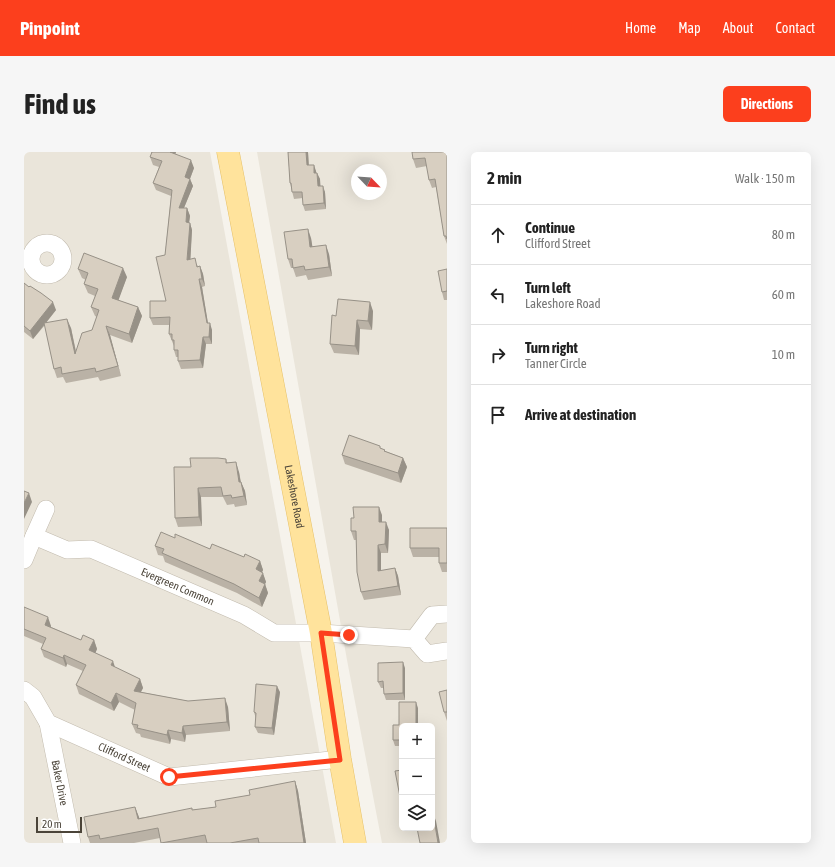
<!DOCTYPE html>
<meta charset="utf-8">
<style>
:root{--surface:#fff;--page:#f6f6f6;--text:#222;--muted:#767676;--line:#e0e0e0;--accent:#fc3f1d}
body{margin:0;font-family:"Asap Condensed",sans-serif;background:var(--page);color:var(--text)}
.controls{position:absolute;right:12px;bottom:12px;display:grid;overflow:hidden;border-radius:6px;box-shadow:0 4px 16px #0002}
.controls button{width:36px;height:36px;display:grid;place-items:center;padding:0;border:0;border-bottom:1px solid var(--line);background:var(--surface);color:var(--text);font:20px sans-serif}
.compass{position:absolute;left:327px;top:12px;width:36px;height:36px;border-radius:50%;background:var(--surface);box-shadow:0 4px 16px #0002;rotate:115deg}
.scale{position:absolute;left:12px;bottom:10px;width:46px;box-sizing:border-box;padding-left:4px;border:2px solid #4b4439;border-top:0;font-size:11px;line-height:14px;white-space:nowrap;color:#4b4439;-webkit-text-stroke:3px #fff;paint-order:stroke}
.stop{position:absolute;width:12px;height:12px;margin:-9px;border:3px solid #fc3f1d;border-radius:50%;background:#fff}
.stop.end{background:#fc3f1d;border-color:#fff;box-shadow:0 1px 4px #0008}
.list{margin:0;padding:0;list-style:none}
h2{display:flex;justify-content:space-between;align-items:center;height:52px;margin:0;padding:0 16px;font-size:17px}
h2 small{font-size:13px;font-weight:400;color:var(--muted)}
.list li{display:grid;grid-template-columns:26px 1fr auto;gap:12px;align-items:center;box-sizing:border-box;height:60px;padding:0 16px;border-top:1px solid var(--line)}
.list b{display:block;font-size:15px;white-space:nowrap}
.list p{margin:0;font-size:13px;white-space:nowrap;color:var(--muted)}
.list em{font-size:13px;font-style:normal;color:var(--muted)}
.icon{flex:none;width:22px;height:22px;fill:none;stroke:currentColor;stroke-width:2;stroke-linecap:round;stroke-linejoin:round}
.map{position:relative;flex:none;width:423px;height:691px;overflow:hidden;border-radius:6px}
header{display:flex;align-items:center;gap:24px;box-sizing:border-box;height:56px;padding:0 20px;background:var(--accent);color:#fff}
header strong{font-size:19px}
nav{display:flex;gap:22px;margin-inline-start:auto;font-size:14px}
.intro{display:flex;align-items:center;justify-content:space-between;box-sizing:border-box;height:96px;padding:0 24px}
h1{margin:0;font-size:28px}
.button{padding:10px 18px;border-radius:6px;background:var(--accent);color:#fff;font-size:14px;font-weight:700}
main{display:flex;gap:24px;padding:0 24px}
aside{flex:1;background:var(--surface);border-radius:6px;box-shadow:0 4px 16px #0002}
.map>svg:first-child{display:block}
</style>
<header>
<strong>Pinpoint</strong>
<nav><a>Home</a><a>Map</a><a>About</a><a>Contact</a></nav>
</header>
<div class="intro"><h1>Find us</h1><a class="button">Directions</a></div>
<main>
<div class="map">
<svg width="423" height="691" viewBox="0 0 423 691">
<rect width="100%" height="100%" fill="#f6f3ec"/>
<path fill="#eae5da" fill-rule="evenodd" d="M0,0H186L312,691H0Z
M233,0H423V691H358L323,508ZM333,18H357V42H333ZM378,574H408V676H378Z"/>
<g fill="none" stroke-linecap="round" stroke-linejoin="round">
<defs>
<g id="minor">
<circle cx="23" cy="107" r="16"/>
<path id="s1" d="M22,357L10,384L43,398L67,397L220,463L250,481H297L390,487L403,502L423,499"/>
<path d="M0,408L10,384"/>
<path d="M390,487L408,463L423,462"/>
<path id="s2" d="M0,538L9,545L24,571L145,625L316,607"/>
<path id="s3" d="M24,571L48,691"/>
</g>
<g id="major">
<path id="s4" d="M204,0L297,481L316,607L331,691"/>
</g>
</defs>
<use href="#minor" stroke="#c2bbae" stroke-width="18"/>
<use href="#major" stroke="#e6c16a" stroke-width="23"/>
<use href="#minor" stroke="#fff" stroke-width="17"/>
<use href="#major" stroke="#ffe39c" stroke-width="22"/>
</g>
<path fill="#bab2a6" d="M127,0H152L151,2L170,16L166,27L169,34L160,56H163L166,64L165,71H166L168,78L166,107L174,114H176L179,122L181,134L178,135L184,171L188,178V192H182L179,216L157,217L154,209V205H152L150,198V194L145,182V173H129L126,166L142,149L141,103L147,44L132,38L129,31L135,15L129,13L126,5L128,2Z
M264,0H284L285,13L292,19V21H293L296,27V34L301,40L302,57L281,59L279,53V46L270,47L266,31Z
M423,0V92L420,84L412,35L408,36L405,28L403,14L392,16L389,7Z
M287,86L288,95L305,102L308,124L284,128L282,123L272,125L269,116H267L264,107Z
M54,117L103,125L94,148L114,155L118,164L108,191L86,183L97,224L76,229L74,225L42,231L39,225L33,226L30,217L21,173L9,187L0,180V131L32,158L22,171L47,176L52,199L68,178L73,165L71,164L67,155L71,144L64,141L60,132L62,128L58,126Z
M423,117V148H420L418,140Z
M349,159L348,178L336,177L335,203L310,201L306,192L312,164Z
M357,296L361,299L379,306L383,315L377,331L321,312L318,303Z
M202,307L203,310L215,320L217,330L221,339L223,353L211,355L210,352L203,353L199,345H177L178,374L154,375L151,366L167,315Z
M358,363V370L365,378L364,401H357V419L371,416L374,424L377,443L340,448L337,440L332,388H330L327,379L330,366Z
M423,376V420H418L415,411V405H389L386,396Z
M151,386L186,397L236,409L239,418L238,420L242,430L241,432L244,441L238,455L213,441L141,410L139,404L134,403L131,394Z
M0,455L27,474V475L57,488H70L73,497L71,501L90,515L116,527L119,536L117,540L164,549L204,555L206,579L162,583L161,590L147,587L146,592L117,585L116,582L112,581L108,572L111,558L95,550L90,559L55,542L52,533L59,519L43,512L42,515L20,505L17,497L19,492L0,484Z
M381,516V548H362L360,542V536H357L354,530Z
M423,538V569L420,560Z
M256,540L250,583L234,581L231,575L232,567L230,560Z
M394,556L378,574V594H371L369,588L375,573Z
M271,629L274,639L282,691H137L136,686L110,691H66L64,685L111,655L115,666L168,658L192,655L226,643Z"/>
<path fill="#979187" d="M147,0H152L149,8Z
M282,0H284L285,20L283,13Z
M167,8L170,16L164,32L161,25Z
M290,13L292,19L293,27L290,21Z
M293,21L296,27L297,41L294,34Z
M166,27L169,34L157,63L155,56Z
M299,34L301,40L302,57L300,51Z
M163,56L166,64L164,78L162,70Z
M166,71L168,78L166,116L163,108Z
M284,77L287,86L290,104L286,95Z
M302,93L305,102L308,124L305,115Z
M176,114L179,122L181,134L178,127Z
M99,116L103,125L92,155L88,146Z
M175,127L178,135L185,178L186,171L188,178V192L185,185Z
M29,150L32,158L9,187L6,179Z
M346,150L349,159L348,178L344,169Z
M114,155L118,164L108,191L105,182Z
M43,167L47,176L54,211L51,202Z
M333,168L336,177L335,203L331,194Z
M82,174L86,183L97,224Z
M179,185L182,192L179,216L176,208Z
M379,306L383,315L377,331L374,321Z
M212,310L215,320L218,339L215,330Z
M217,330L221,339L223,353L220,344Z
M174,336L177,345L178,374L175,365Z
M5,341L8,350L0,367V351Z
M355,355L358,363V378L355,370Z
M362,370L365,378L364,401L361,392Z
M354,393L357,401V427L354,419Z
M236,409L239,418L235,427L232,417Z
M371,416L374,424L377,443L374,434Z
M239,421L242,430L241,432L244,441L238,455L235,446V429Z
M24,465L27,474L24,481L21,473Z
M70,488L73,497L69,507L65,498Z
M40,503L43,512L42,515L39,506Z
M89,509L92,518L87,513Z
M379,510L381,516V548L379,541Z
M116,527L119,536L113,547L110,539Z
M253,534L256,540L250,583L248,576Z
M92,541L95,550L90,559L87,551Z
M201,546L204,555L206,579L203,570Z
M392,550L394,556V574H392Z
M159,574L162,583L161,590L158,581Z
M144,578L147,587L146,592L143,583Z
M271,629L274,639L282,691H280Z
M111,655L115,665L117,677L114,667Z
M409,661L412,669L416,691H414Z"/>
<path fill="#d8cfc1" stroke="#979187" d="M128,0H147H146L167,8L161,25L166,27L155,56H163L162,70L166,71L163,108L171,106L173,115L176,114L178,127H175L183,171H186L185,185H179L176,208L154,209V198H150V188H148V182H145L146,165L126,166V149H142L132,105L141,103L148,38L129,31L138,9L126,5Z
M264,0H282L283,13H290V21H293L294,34H299L300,51L279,53L278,40H268L267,31H266Z
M388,0H423V87L422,84H420L411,27L405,28L401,6L389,7Z
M284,77L286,95L302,93L305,115L281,118L280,114L269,116L268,107H264L260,80Z
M60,101L99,116L88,146L114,155L105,182L82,174L94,214L72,220L71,216L38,222L37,215L30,217L20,171L43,167L51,202L58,181L68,178L75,158L67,155L74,137L60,132L64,121L54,117Z
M423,117V139L418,140L414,119Z
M0,131L5,135L6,134L17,141L29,150L6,179L0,174Z
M314,147L346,150L344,169L333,168L331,194L306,192L308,163L312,164Z
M325,283L356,294V296L361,298L360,299L379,306L374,321L318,303Z
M166,306H194L202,307V311L212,310L215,330H217L220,344L208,346L207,343L199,344L197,335L174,336L175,365L151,366L150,315H167Z
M0,339L5,341L0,351Z
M329,355H355V370H362L361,392L354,393V419L371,416L374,434L337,440L333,420L332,379H327V366H330Z
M386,376H423V411H415V396H386Z
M137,380L151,386V382L186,397L188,392L220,405L221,402L236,409L232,417L239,421L235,429L241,432L235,446L210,432L138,401L140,397L131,394Z
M0,455L24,465L21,473L57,488L59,483L70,488L65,498L89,509L87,513L116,527L110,539L164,549L201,546L203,570L159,574L158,581L144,578L143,583L113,576L114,573L108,572L112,551L92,541L87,551L52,533L62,513L40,503L39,506L17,497L22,486L0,477Z
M379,510V541L360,542L359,529L354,530V511Z
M232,532L253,534L248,576L231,575L232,561L230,560Z
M423,538V560H420L415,540Z
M375,550H392V574H378V588H369V573H375Z
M378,618V655L371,619Z
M271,629L280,691H235L234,686L206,691H183L181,683L137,691L134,676L76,687L75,683L64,685L60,665L111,655L114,667L168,656V658L192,655L191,649L226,643L225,638Z
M408,661H409L414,691H396L393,676H408Z"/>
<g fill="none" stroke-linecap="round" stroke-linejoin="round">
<path stroke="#fc3f1d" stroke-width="5" d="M145,625L316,608L297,481L325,483"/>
</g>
<g text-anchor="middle" stroke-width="3" stroke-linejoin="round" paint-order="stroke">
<g font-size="11" fill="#4b4439" stroke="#fff">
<text dy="4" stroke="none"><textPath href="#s4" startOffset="351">Lakeshore Road</textPath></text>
<text dy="4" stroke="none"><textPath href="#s1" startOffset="184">Evergreen Common</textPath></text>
<text dy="4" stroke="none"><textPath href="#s2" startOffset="125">Clifford Street</textPath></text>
<text dy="4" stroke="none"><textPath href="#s3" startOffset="61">Baker Drive</textPath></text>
</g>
</g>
</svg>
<div class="controls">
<button>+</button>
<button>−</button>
<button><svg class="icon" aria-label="layers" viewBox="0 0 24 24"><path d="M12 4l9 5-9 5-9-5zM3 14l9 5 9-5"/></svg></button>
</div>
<svg class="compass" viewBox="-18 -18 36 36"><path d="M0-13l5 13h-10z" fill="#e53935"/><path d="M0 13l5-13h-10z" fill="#767676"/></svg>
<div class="scale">20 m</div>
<div class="stop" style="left:145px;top:625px"></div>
<div class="stop end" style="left:325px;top:483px"></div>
</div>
<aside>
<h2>2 min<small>Walk · 150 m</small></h2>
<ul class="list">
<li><svg class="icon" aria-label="ahead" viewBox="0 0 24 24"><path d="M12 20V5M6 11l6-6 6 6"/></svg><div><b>Continue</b><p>Clifford Street</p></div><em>80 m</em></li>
<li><svg class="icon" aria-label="left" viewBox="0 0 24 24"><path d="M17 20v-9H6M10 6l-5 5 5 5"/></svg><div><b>Turn left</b><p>Lakeshore Road</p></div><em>60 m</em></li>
<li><svg class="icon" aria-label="right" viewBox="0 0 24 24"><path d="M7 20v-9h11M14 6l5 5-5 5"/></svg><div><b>Turn right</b><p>Tanner Circle</p></div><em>10 m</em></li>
<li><svg class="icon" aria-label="arrive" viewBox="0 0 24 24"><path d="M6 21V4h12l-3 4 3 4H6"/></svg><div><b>Arrive at destination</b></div></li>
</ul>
</aside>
</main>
